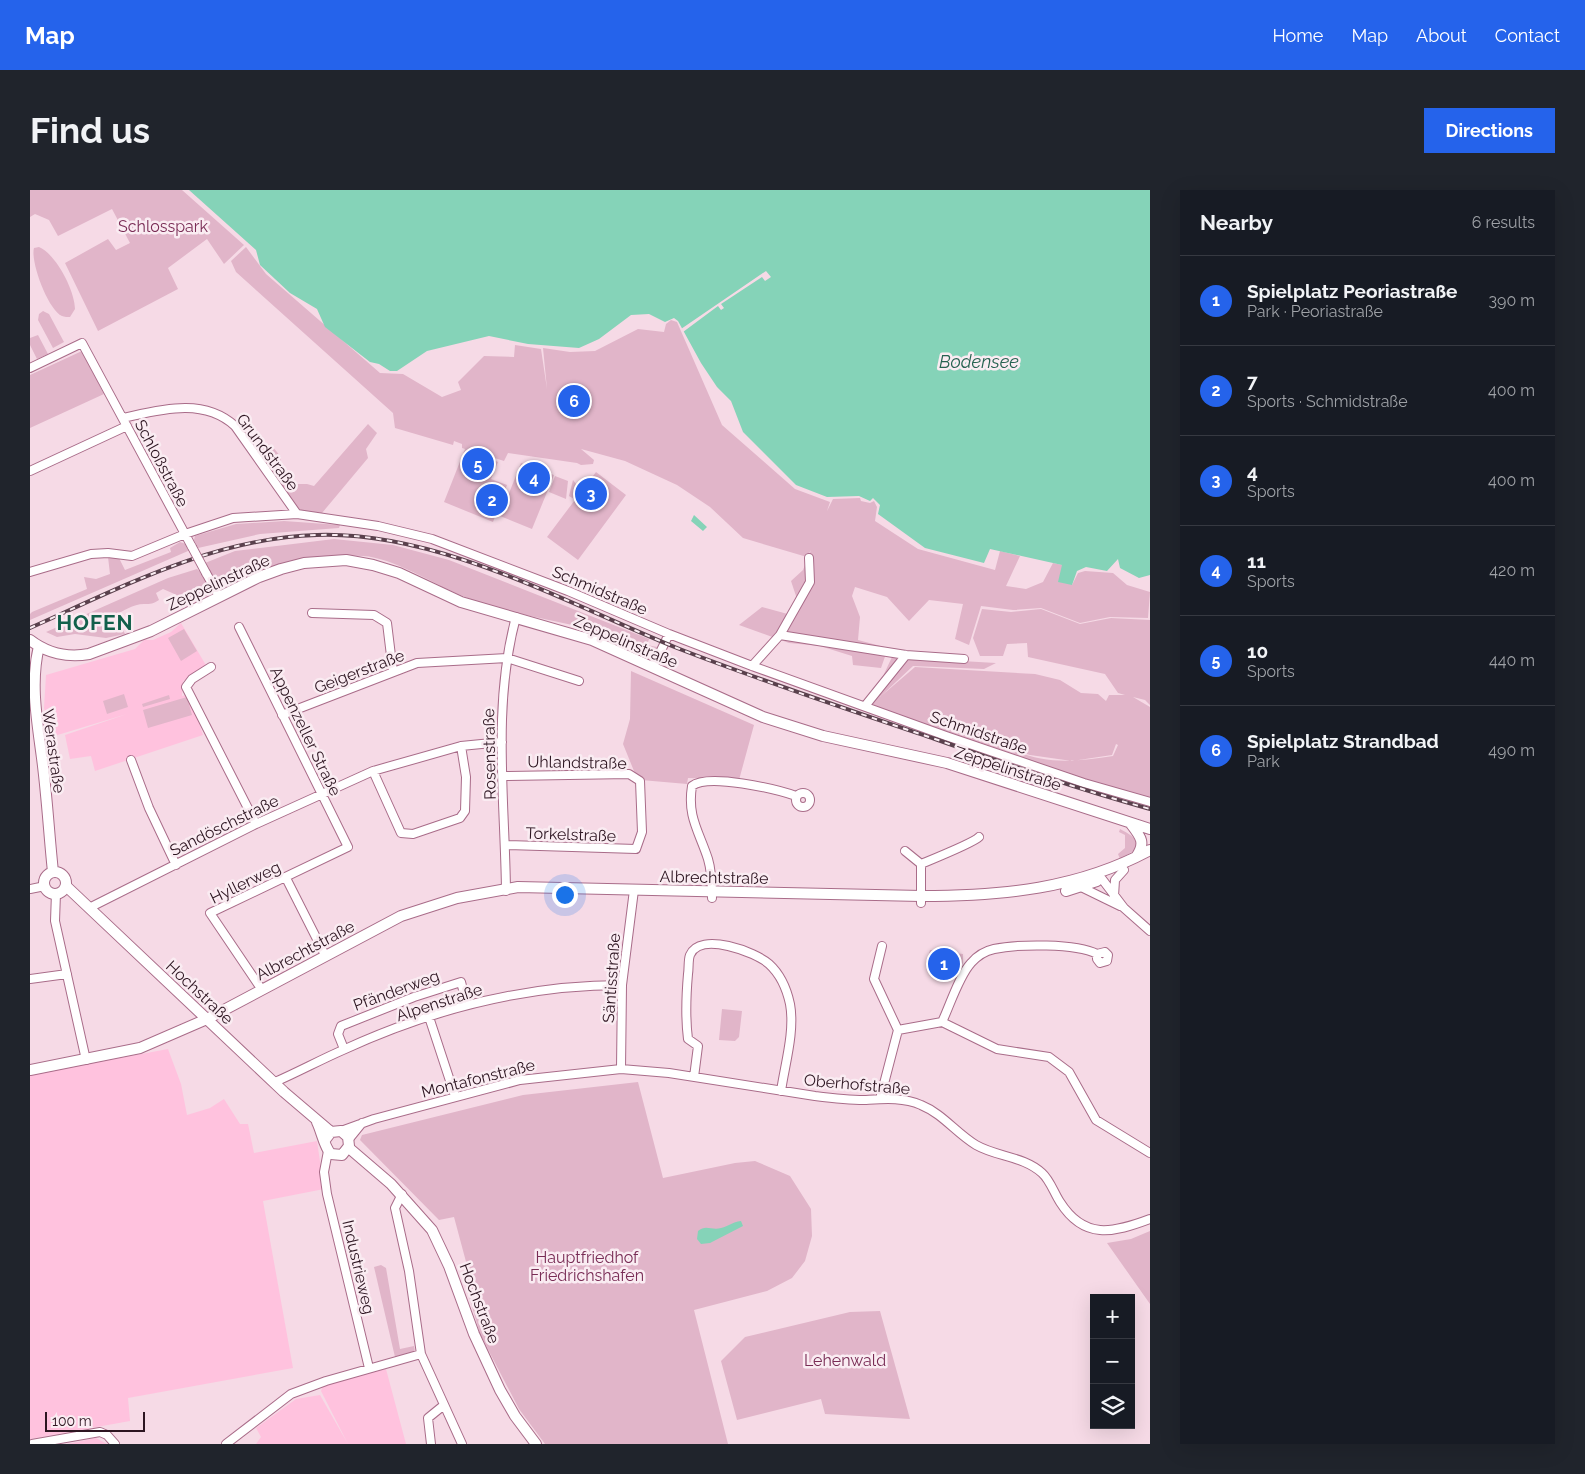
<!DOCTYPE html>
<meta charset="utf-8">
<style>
:root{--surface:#171b24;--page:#20242c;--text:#f1f3f6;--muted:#9ea1a6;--line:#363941;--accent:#2563eb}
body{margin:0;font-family:Raleway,sans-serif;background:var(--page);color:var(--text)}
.controls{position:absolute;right:15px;bottom:15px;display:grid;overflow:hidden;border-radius:0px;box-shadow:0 5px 20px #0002}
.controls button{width:45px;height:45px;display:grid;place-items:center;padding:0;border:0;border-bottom:1px solid var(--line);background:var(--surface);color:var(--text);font:25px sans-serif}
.scale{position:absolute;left:15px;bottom:12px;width:100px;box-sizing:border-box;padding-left:5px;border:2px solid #2d1521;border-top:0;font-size:14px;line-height:18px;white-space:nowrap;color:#2d1521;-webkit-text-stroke:4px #faecf2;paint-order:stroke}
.you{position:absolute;left:534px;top:704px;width:18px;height:18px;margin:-12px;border:4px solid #fff;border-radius:50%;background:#1a73e8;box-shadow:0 0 0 8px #1a73e833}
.badge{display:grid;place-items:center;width:32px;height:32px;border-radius:50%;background:var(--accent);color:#fff;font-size:16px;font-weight:700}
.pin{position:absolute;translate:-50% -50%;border:2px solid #fff;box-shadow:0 1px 5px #0006}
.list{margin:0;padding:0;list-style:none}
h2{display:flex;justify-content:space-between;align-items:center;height:65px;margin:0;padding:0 20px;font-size:21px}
h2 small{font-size:16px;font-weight:400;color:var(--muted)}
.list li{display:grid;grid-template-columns:32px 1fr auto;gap:15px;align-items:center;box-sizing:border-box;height:90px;padding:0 20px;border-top:1px solid var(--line)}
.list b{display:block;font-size:19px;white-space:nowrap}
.list p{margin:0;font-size:16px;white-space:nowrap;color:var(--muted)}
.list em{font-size:16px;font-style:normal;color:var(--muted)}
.icon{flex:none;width:28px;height:28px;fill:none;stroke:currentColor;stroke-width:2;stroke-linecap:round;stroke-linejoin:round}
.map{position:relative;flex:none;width:1120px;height:1254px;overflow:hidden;border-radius:0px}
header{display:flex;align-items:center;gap:30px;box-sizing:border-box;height:70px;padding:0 25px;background:var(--accent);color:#fff}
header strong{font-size:24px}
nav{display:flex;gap:28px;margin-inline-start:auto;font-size:18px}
.intro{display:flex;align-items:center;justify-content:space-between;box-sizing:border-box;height:120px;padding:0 30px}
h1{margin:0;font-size:35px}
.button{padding:12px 22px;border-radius:0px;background:var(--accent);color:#fff;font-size:18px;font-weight:700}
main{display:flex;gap:30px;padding:0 30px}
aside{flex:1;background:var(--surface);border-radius:0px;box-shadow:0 5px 20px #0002}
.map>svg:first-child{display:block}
</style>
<header>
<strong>Map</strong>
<nav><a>Home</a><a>Map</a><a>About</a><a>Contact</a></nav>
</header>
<div class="intro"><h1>Find us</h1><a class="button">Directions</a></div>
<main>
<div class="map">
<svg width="1120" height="1254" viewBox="0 0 1120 1254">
<rect width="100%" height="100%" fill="#f6dae6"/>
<path fill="#ffc2de" d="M151,433L177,477L153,491L152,506L159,504L173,545L65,581L61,566L40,569L35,545L97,524L21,547L14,518L16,485L105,459L114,450H123L141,442Z
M138,859L151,894L157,925L180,918L194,909L210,934H218L224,963L287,951L294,999L233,1011L263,1178L98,1208L100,1231L0,1249V885Z
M356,1179L376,1254H226L231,1247L226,1238L266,1209L290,1205L318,1254L291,1201L293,1195Z
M66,1248L77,1254H37Z"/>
<path fill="#e1b5c9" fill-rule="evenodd" d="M0,0H152L214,55L194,74L177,49L138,78L148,99L68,141L35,73L78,49L86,60L100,53L82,19L28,46L19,30L5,24L0,27Z
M9,57C26,64 45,101 45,119L40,127C38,127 34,127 32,126C18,120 0,71 4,58Z
M216,57L236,84L350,183L373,184L412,207L431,200L428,192L454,166L484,167L485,155L511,159L517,199L513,158L540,162L565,161L608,139L634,142L636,134L641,130L647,132L692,235L765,299L800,312L797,321L803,309L830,308L831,311L840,313L844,311L847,317L845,331L888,359L965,380L970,361L990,366L976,396L996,399L1013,392L1023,373L1032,375L1042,395L1048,383L1055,381L1083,383L1097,395L1120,402L1118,428L1080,427L1050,433L1011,418L983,420L951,416L939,455L925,449L933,414L899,410L879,431L857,407L825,397L822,406L830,427L828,450L858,458L851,478L823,475L822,466L790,456L759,453L709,435L732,417L765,426L766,406L761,391L773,380L781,360L777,367L713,348L680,317L647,295L595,271L551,259L564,270L563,274L551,275L547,273L478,263L474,271L446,262L468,272L461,289L477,295L463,332L414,312L435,259L432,258V254L424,251L423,255L365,238L363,223L206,82L201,71Z
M13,121L19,124L34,152L23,158L8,130L9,124Z
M8,145L18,164L7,169L0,155V148Z
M52,161L74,204L0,238V185Z
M338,234L347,243L336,259L338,268L292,323L267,320L220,254L226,249L242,256L251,267L248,283L258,294H277L284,296Z
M491,273L524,285L502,339L470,326Z
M566,282L596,305L548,370L517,347Z
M525,286L538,291L536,309L519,302Z
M543,290L550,299L544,309L539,306Z
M254,331L310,335L309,338L230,344L168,358L164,350L165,346L206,334Z
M304,349L363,355L419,370L619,449L617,455L627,457L624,463C564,430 490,432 428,404C400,392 363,368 333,366C282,363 237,379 189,396L175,373L205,361Z
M150,352L156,354L158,361L0,430V424L2,422L57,399L54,387L66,389L80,384L78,367L89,368L95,380L141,362L140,358Z
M167,379C175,386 180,392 181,403L152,418L149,406L133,399L126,403L129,410C123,414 121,414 114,414C103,414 93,421 84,426L90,441L93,440L95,444L76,448L45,444L27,447L16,442L138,388Z
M952,419L981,422L1011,419L1050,434L1081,428L1120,430V515L1115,510L1103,507L1120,517V609L1030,587L839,516L862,467L966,473L954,479L883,476L850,507L885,477L1005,484L1030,490L1051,503L1068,504L1076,511L1079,505H1095L1088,503L1075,484L998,467L997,453L977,454L973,466H950L943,448ZM1086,554L1088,555L1083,566C1050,571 1018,575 986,561L1000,565L1042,571L1082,565Z
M154,439L167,461L151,471L138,448Z
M601,481L724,535L709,590L658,588L657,594L611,590L604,581L593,554L600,529Z
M94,504L98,517L77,524L73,511Z
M139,505L140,509L113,517L112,514Z
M157,507L162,525L118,538L113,520Z
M1090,639C1100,645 1109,647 1105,660L1090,669L1088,664L1095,658V645L1089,642Z
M900,760L933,764V773L925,787L896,774Z
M692,819L712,821L709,847L705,851L689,850Z
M608,892L633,988L705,973L725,971L760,986L781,1019L782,1046L775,1071L762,1088L737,1101L664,1120L698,1254H515L489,1219L450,1144L436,1096L442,1094L424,1027L409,1030L330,950L332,945L493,905Z
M1120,1041V1114L1077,1053L1101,1049Z
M351,1075L356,1078L370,1159L384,1156L385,1162L365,1167L344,1077Z
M850,1121L880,1229L795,1224L791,1209L707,1230L691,1171L715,1147L820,1122Z"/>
<path fill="#85d3b8" d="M159,0H1120V385L1109,388L1090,378L1088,369L1077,381L1056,377L1047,381L1042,395L1028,392L1032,375L960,359L954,373L895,358L848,324L850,315L843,308L840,311L829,306L797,307L766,295L713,242L701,211L687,197L671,173L648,131L644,128L635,132L619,124L601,125L569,149L549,158L498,154L459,146L397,161L367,181H360L349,174L340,172L295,137L287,119L260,103L230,75L226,60Z
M664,325L677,337L673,341L661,331Z
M711,1031L713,1036L680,1053L671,1054L667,1049L668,1041C676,1034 682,1041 691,1038C699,1036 702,1032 711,1031Z"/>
<path fill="#f6dae6" d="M736,81L741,87L735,91L732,87L691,114L694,118L691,120L688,116L653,142L651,139Z"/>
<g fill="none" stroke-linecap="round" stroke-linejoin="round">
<defs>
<path id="minor" d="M0,178L52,153L162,357
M93,228C130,220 173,207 205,236L267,324
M0,281L97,236
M0,382L61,364L78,363L102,366L155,344L203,328L267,324L348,336L402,349L538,401L639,444L722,476L916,546L1054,593L1120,612
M176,383L189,406
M282,423L344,425L357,433L363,482
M209,437L318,657L180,723L232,800
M750,445L876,465L934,469
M722,476L750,445L780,392L779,368
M181,477L162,489L156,497L226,634
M623,477L639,444
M835,516L876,465
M252,525L387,473L477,468L549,491
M101,570L119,618L146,675
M343,581L371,643L383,644L430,628L435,621L436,587L431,556
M473,586L599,584L610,591L612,642L606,659L475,655
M766 610a7 7 0 1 1 14 0a7 7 0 1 1-14 0Z
M875,661L891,674
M256,688L295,765
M1072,689L1094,718L1120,741
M1051,697L1090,716
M0,699L15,696
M476,701C475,610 462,516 486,427
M26,703L25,731L56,870
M1084,706L1085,690L1094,680
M682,708C682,695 682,682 678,669C669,641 657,627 662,596C678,583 746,599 766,606
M891,713V674C903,669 943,653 949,647
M59,718L226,634L343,581L431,556L472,552
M0,789L37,784
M399,827L425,906
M912,832C920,815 929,786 941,773C947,766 955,761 964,759C988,754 1046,753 1067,764L1075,762L1078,765L1077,771L1070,773L1067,769V764
M868,840L912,832L967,859L1019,867L1039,882L1066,930L1120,963
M314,859L308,844L311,836L384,807L431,792L437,815
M591,879L592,795L604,700
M664,887L668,856L658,849C655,826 656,807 658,784C659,779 658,770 660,765C670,741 726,762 739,774C750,784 757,800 760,814C765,841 755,874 751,901
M245,892C268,882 290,870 313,860C400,820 495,795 592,795
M850,909L868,840L844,789L852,756
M311,941L344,929L490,890L591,879L639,883L785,906C801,908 818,910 834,910C853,909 873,907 891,915C913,924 926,943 946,955C967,967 993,966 1012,983C1020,990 1024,1003 1030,1012C1054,1050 1083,1043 1120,1029
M319,949L332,933
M298,961L294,982L297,1004L339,1178
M372,1004L365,1018L379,1081L391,1164L432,1254
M2,1254L70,1242L77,1245L85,1254
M196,1254L261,1204L296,1191L391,1164
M401,1254L398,1228L414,1215"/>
<path id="major" d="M0,450C17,463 38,468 59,464L121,441L229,387L251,379L274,373L316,370L343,375L369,383L431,412L562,450L733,527L793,546L917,573L1120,639
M9,456C0,493 7,530 12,568C17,606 19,644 23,682
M1101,634C1111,647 1116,653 1106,667
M14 693a11 11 0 1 1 22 0a11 11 0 1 1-22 0Z
M36,696L254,902L301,942
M1036,701L1067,691
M0,880L110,858L177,829L371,726L427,708L488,697L891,706C972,706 1048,699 1120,660
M287,932C292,942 294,957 301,964L312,965L319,956L318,947L311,941L301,942L295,950
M319,958L361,994L402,1040L419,1076L444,1144L470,1200L485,1226L506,1254"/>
</defs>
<use href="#minor" stroke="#a96c89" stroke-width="10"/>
<use href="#major" stroke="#a96c89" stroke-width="12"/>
<use href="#minor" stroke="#fff" stroke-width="8"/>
<use href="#major" stroke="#fff" stroke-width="10"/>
<defs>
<path id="rail" d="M0,438C92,397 184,348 287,345C408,341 536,413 647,458C732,491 819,520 905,549C976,574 1047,599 1120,619"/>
</defs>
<use href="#rail" stroke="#5a414d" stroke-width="4"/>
<use href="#rail" stroke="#faecf2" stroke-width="2" stroke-dasharray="5.5" stroke-linecap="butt"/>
<defs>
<path id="minor-bridge" d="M162,357L176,383"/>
</defs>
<use href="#minor-bridge" stroke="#a96c89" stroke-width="10" stroke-linecap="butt"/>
<use href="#minor-bridge" stroke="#fff" stroke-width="8"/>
</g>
<g text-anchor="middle" stroke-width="5" stroke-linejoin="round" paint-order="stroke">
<g font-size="16" fill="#792c55" stroke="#faecf2">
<text x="133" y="42">Schlosspark</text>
<text x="557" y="1073">Hauptfriedhof<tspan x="557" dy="18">Friedrichshafen</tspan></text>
<text x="815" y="1176">Lehenwald</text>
</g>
<g font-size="16" fill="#2d1521" stroke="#faecf2">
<text transform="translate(238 262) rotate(53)" y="6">Grundstraße</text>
<text transform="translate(132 273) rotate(62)" y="6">Schloßstraße</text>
<text transform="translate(188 392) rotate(-25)" y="6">Zeppelinstraße</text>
<text transform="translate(570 400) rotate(23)" y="6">Schmidstraße</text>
<text transform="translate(596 451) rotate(23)" y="6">Zeppelinstraße</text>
<text transform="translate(329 481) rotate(-21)" y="6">Geigerstraße</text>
<text transform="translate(276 541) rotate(64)" y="6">Appenzeller Straße</text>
<text transform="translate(949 542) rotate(19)" y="6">Schmidstraße</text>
<text transform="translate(24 561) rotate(82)" y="6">Werastraße</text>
<text transform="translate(459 564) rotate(-91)" y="6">Rosenstraße</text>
<text transform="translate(547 572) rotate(1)" y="6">Uhlandstraße</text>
<text transform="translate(978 578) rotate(18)" y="6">Zeppelinstraße</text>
<text transform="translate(194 635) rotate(-26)" y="6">Sandöschstraße</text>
<text transform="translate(541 644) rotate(2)" y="6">Torkelstraße</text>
<text transform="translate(684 687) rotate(1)" y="6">Albrechtstraße</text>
<text transform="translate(215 692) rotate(-26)" y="6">Hyllerweg</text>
<text transform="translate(275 760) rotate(-28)" y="6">Albrechtstraße</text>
<text transform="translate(581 788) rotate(-86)" y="6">Säntisstraße</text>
<text transform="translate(366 800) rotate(-20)" y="6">Pfänderweg</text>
<text transform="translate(170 802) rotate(43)" y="6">Hochstraße</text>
<text transform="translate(409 812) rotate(-18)" y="6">Alpenstraße</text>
<text transform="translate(448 888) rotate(-14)" y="6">Montafonstraße</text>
<text transform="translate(827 894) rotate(5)" y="6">Oberhofstraße</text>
<text transform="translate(329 1077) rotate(77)" y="6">Industrieweg</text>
<text transform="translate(450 1113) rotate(69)" y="6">Hochstraße</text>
</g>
<g font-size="18" font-style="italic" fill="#266351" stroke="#faecf2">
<text x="949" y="178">Bodensee</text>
</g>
<g font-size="21" font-weight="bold" letter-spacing="1" fill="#12604b" stroke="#faecf2">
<text x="65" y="440">HOFEN</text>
</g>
</g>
</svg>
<div class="controls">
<button>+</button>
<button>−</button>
<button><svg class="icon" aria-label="layers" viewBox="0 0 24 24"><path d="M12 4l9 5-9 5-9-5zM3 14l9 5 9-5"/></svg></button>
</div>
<div class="scale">100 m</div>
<div class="you"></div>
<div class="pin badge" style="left:914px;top:774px">1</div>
<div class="pin badge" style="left:462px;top:310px">2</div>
<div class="pin badge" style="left:561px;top:304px">3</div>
<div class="pin badge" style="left:504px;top:288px">4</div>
<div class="pin badge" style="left:448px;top:274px">5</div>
<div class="pin badge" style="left:544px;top:211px">6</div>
</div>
<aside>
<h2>Nearby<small>6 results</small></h2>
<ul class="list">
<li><span class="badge">1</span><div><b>Spielplatz Peoriastraße</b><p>Park · Peoriastraße</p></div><em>390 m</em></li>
<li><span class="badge">2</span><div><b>7</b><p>Sports · Schmidstraße</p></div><em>400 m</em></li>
<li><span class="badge">3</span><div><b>4</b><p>Sports</p></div><em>400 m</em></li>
<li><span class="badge">4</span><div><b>11</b><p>Sports</p></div><em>420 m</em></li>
<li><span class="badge">5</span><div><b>10</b><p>Sports</p></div><em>440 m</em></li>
<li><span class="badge">6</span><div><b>Spielplatz Strandbad</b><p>Park</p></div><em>490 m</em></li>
</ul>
</aside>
</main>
